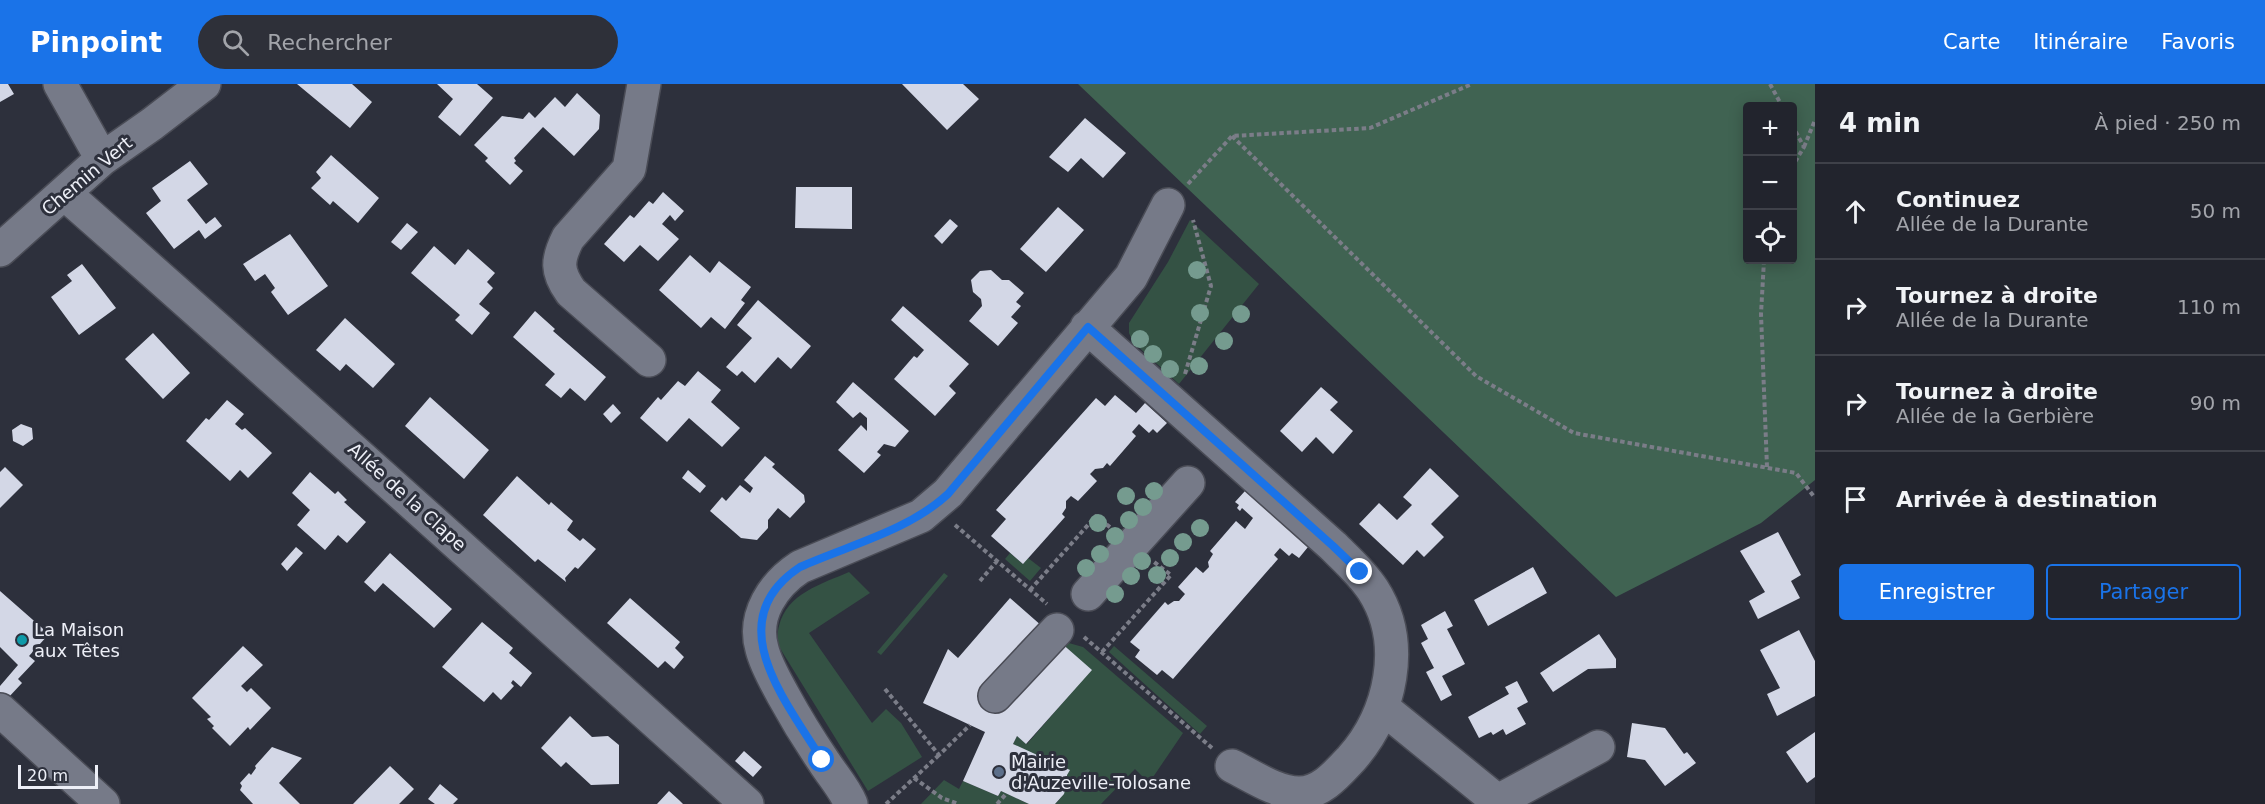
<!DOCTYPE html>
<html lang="fr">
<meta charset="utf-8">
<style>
:root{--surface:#22242d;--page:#2e3039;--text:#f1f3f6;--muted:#a2a4aa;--line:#3f4149;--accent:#1a73e8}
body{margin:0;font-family:"DejaVu Sans",sans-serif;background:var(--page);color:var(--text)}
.controls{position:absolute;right:18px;top:18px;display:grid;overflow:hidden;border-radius:6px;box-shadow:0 3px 15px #0003}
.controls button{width:54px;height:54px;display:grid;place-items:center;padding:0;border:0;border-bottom:2px solid var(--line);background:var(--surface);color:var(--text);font:30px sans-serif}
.scale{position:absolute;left:18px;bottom:15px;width:80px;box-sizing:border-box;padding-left:6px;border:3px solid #edeff7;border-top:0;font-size:16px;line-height:21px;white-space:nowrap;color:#edeff7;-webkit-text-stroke:4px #2d303c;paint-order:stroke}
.stop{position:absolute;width:18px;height:18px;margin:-14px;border:4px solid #1a73e8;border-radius:50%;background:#fff}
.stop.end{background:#1a73e8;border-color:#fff;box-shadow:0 2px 6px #0008}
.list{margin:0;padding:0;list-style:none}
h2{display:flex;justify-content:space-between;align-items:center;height:78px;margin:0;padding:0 24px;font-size:26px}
h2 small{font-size:20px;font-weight:400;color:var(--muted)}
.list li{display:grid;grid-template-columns:39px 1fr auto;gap:18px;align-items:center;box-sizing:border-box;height:96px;padding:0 24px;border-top:2px solid var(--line)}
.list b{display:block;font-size:22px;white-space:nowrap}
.list p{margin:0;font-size:20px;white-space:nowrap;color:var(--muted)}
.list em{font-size:20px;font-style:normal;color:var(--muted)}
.actions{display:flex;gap:12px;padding:18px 24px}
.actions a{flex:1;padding:14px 0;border:2px solid var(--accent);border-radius:6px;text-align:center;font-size:21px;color:var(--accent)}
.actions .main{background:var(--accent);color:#fff}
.icon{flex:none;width:33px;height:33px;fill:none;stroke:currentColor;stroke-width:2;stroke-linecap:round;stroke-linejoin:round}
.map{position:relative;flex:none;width:1815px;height:720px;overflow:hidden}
header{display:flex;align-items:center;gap:36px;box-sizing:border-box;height:84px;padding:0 30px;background:var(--accent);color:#fff}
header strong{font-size:28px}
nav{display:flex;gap:33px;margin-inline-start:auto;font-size:21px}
.search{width:420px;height:54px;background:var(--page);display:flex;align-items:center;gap:15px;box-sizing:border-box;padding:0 21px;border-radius:33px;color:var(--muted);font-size:22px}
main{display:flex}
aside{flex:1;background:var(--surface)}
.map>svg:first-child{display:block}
</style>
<header>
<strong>Pinpoint</strong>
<div class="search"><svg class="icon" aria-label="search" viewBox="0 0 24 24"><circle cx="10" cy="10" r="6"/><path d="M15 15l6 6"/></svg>Rechercher</div>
<nav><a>Carte</a><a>Itinéraire</a><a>Favoris</a></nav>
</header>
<main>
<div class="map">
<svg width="1815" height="720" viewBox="0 0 1815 720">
<rect width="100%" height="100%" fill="#2d303c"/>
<path fill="#345244" d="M1190,136L1259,200L1179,300L1133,258L1129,249V239L1168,178Z
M1010,469L1023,480L1028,474L1041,484L1030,497L1005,475Z
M849,488L870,509L809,549L872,639L886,625L901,639L922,673L868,707L778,561C778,555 777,548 779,542C787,509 822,500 849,488Z
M944,489L948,492L881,571L877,568Z
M1058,556L1083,563L1183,649L1149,699L1135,685L1101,720H1055C1064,712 1067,703 1067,691L1013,660L1017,652L1027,660L1091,586Z
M1114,562L1207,642L1200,650L1109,568Z
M944,696L959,705L963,697L998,712L1001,707L1029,720H921Z"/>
<path fill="#406352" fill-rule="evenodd" d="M1078,0H1815V396L1761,439L1616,513ZM1748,22H1792V176H1748Z"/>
<path fill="#d3d7e6" d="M0,0H8L14,10L0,18Z
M297,0H352L372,18L350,44Z
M437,0H477L493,14L460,52L438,33L453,15Z
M902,0H963L979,15L947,46Z
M577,9L600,31L599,45L574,72L543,43L514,74L516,77L514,79L523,87L510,101L485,77L488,74L474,61L502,32L523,35L529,28L535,34L555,13L565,23Z
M1085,34L1126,69L1103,94L1081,74L1068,88L1049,73Z
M331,71L379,114L358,139L333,117L330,121L311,104L321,94L316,88Z
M190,77L208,100L187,116L206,140L215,133L222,142L205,155L199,146L174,165L146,129L161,117L152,104Z
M796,103H852V145L795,144Z
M663,108L684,127L675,137L670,131L662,140L679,155L658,177L640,161L624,178L604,160L630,131L634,134L649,117L653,120Z
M1058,123L1084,146L1046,188L1020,165Z
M950,135L958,142L942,160L934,152Z
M407,139L418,148L401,166L391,158Z
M290,150L328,202L288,231L271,208L275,204L265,190L255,197L243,180Z
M434,162L455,181L468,165L495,189L487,198L493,204L479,220L490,229L472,251L455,236L460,231L411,189Z
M690,171L710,189L719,177L751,203L741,216L745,219L725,245L711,233L701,244L659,206Z
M82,180L116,224L79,251L51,213L72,197L67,191Z
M991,186L1002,196H1009L1024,209L1016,218L1021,222L1011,233L1018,239L998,262L969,237L982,222L981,215L973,208L971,196L980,187Z
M758,216L811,262L791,285L778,273L755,299L742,287L737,292L726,283L752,254L737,241Z
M903,222L969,280L949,302L956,309L935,332L894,295L914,272L917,274L924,266L891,236Z
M535,227L555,245L553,247L606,293L585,317L570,304L561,314L545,301L555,290L513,253Z
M345,234L395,280L373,304L346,280L340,287L316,266Z
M153,249L190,289L163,315L125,275Z
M698,287L721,306L711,318L740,344L722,363L689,334L667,358L640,334L658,313L661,316L678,297L685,302Z
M853,298L909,347L895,363L884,360L877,368L881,371L864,389L838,366L861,341L867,347V334L860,328L853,334L836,318Z
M1321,303L1338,318L1330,326L1353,347L1333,370L1316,353L1302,368L1280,347Z
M1115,311L1136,329L1145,319L1167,339L1157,349L1153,345L1149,349L1139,340L1132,348L1136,352L1110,382L1107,379L1103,384L1095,385L1090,390L1097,397L1078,417L1071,412L1066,417V424L1062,430L1065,433L1023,480L991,452L1006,435L996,426L1096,314L1105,322Z
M430,313L489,366L464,395L405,342Z
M227,316L244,330L235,340L242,346L245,344L272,369L248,394L240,386L230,397L186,357L206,334L209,336Z
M613,320L621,329L611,339L603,330Z
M21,340L32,344L33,355L23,362L13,357L12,346Z
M765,372L775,380L772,383L804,411L805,418L790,434L778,424L768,436V444L757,456L741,454L710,427L722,413L726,417L740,401L750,409L753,404L744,396Z
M5,383L23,401L0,424V388Z
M1430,384L1459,412L1431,440L1444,453L1424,473L1417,466L1403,481L1359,440L1379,419L1397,436L1412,421L1403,413Z
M688,386L706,402L700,409L682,394Z
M310,388L335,410L338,407L347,416L344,418L366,438L347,459L338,451L325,466L297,441L310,426L292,409Z
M517,392L549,421L551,418L573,437L567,446L580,457L583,454L596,465L578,485L575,483L565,494L566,498L538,475L535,478L483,431Z
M1245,407L1308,463L1299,474L1292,469L1289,472L1280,464L1274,471L1278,475L1173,595L1162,586L1157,591L1135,573L1140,566L1130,558L1165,518L1168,521L1174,517H1179L1185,510L1178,503L1196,483L1203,489L1209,483L1208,478L1213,470L1210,467L1236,437L1245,445L1253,434L1242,424L1240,427L1237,424L1239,421L1235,418Z
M1778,448L1801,491L1791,497L1800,514L1758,535L1749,517L1765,508L1740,467Z
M296,463L303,469L287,487L281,480Z
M390,469L452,525L434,544L383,499L375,508L364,498Z
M1533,483L1547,509L1488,542L1474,516Z
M0,507L49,550L29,572L35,577L18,595L22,599L7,615L0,609V602L18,581L0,563Z
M630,514L680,558L675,564L684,573L674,585L665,577L658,584L607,539Z
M1010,514L1092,586L1026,660L1017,652L1013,660L1070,686L1067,691V699L1064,710L1055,720H1029L1001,707L998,712L963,697L985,648L923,619L948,565L958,574Z
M1445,527L1453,542L1447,545L1465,580L1442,592L1452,611L1441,617L1426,588L1434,584L1421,559L1428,555L1421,541Z
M482,538L513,564L509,569L532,589L521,603L513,596L511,599L514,602L501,616L493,608L484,618L442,583Z
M1799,546L1815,577V612L1777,632L1767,610L1780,604L1760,566Z
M1599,550L1616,575V584L1588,585L1553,608L1540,589Z
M243,562L263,581L241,602L247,608L251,604L271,624L250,646L248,643L230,662L212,644L214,642L207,635L211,633L192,614Z
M1517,597L1528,618L1517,624L1526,640L1506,651L1503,645L1493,651L1491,648L1479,654L1468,633L1509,610L1505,603Z
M570,632L592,653L608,652L619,661V700L591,701L566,678L561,683L541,664Z
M1632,639L1665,644L1684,670L1687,668L1696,679L1665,702L1645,676L1627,673Z
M1815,648V693L1807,699L1786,668Z
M272,663L302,674L279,699L300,720H253L240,706L242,702L240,699L249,689L251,691L256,684L255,682Z
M744,667L762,683L753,693L735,677Z
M390,682L414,705L399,720H353Z
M440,700L458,715L453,720H435L428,715Z
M669,707L679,716L683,720H657Z"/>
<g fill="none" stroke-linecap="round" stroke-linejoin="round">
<defs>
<path id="minor" d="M60,0L102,75
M644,0L629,85L568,154C557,176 556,187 571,208L649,276
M64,109C294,311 519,516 747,720
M0,166L102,75L152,40L204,0
M1087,243L1333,462C1347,476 1362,489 1373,506C1407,559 1391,630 1351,675C1337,690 1321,709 1299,709C1277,709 1252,692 1232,682
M1088,510L1188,399
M995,612L1057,546
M1383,624L1501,720
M0,626L103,720
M1498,717L1598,663
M851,720C844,704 833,692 824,678C809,656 795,633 783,611C775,596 766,581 762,565C752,531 774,500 800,483L921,432L948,409L1131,193L1168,121"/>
</defs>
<use href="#minor" stroke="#4a4c56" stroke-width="36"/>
<path stroke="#7b7d88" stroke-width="4" stroke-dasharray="4.5 3" stroke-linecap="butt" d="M1770,0L1782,22
M1792,41L1804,63L1792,83
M1232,52L1476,292L1574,349L1796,389L1815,414
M1804,63L1815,36
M1188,100L1232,52L1370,44L1472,0
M1764,176L1761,230L1767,383
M1185,290L1211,202L1193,136
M955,441L1047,520
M980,497L997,477
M1030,506L1096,432L1111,444
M1084,553L1212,664
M1102,568L1171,491L1154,478
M885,605L939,671L970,641
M914,694L942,714L959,720
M886,720L939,671
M997,720L1006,710"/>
<use href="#minor" stroke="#767a88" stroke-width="33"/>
</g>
<g fill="#759b8f">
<circle cx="1197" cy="186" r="9"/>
<circle cx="1200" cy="229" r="9"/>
<circle cx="1241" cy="230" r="9"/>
<circle cx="1140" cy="255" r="9"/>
<circle cx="1224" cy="257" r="9"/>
<circle cx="1153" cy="270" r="9"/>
<circle cx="1199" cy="282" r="9"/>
<circle cx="1170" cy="285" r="9"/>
<circle cx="1154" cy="407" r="9"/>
<circle cx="1126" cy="412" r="9"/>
<circle cx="1143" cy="423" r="9"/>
<circle cx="1129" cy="436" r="9"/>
<circle cx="1098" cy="439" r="9"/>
<circle cx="1200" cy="444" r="9"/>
<circle cx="1115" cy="452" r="9"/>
<circle cx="1183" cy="458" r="9"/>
<circle cx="1100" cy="470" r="9"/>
<circle cx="1170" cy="474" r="9"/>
<circle cx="1142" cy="477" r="9"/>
<circle cx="1086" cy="484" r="9"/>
<circle cx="1157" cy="491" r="9"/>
<circle cx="1131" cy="492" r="9"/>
<circle cx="1115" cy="510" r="9"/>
</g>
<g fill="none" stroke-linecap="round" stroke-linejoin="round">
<path stroke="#1a73e8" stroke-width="8" d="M822,676C786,617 718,537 800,483C849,461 908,447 948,410L1088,243L1333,462L1360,488"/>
</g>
<circle fill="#0f9aa8" stroke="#2d303c" stroke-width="2" cx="22" cy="556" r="6"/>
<circle fill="#5c6f8a" stroke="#2d303c" stroke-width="2" cx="999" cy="688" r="6"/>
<g text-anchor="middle" stroke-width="6" stroke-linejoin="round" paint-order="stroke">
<g font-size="18" fill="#edeff7" stroke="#2d303c">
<text transform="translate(87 92) rotate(-40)" y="6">Chemin Vert</text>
<text transform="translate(407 413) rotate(42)" y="6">Allée de la Clape</text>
</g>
<g font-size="18" fill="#edeff7" stroke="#2d303c" text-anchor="start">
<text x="34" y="552">La Maison<tspan x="34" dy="21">aux Têtes</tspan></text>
<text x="1011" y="684">Mairie<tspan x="1011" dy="21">d'Auzeville-Tolosane</tspan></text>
</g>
</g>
</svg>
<div class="controls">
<button>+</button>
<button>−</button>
<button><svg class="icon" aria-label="locate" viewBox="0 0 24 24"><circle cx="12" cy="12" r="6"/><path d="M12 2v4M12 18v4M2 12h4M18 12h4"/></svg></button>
</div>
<div class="scale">20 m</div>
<div class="stop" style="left:822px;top:676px"></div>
<div class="stop end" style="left:1360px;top:488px"></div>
</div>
<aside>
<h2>4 min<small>À pied · 250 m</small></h2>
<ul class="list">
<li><svg class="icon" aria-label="ahead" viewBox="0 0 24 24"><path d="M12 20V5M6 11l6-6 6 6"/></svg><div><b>Continuez</b><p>Allée de la Durante</p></div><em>50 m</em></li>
<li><svg class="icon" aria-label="right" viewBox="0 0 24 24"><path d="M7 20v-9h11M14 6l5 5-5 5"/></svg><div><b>Tournez à droite</b><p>Allée de la Durante</p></div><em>110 m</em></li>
<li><svg class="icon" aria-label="right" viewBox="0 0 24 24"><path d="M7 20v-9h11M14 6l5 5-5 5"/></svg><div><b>Tournez à droite</b><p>Allée de la Gerbière</p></div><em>90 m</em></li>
<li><svg class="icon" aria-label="arrive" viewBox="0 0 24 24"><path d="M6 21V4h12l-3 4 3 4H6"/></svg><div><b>Arrivée à destination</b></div></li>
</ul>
<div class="actions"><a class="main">Enregistrer</a><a>Partager</a></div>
</aside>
</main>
